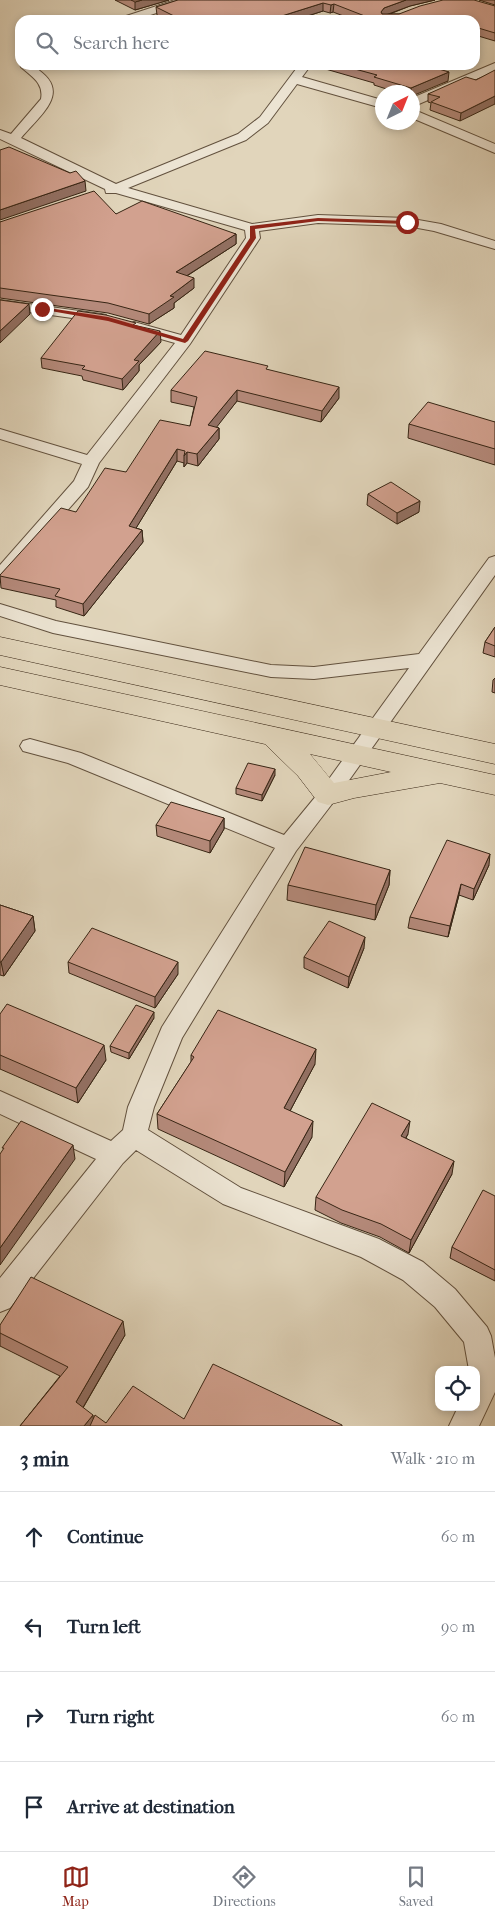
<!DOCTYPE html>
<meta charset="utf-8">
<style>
:root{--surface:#fff;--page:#f2f2f3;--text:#1f2937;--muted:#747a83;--line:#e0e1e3;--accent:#8f2418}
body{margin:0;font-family:"IM FELL French Canon",serif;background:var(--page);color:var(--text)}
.controls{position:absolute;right:15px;bottom:15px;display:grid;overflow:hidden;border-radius:10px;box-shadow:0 2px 8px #0003}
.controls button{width:45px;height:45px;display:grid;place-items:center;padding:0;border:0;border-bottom:1px solid var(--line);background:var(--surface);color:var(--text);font:25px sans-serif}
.compass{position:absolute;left:375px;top:85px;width:45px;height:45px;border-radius:50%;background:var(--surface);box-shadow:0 2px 8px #0003;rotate:43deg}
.stop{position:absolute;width:15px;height:15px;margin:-11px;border:4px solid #8f2418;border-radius:50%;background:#fff}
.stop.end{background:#8f2418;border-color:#fff;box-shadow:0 1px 5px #0008}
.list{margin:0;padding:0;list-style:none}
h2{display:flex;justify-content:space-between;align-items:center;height:65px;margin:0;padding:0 20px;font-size:21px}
h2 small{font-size:16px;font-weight:400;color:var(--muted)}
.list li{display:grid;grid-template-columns:32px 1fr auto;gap:15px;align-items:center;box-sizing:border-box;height:90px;padding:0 20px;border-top:1px solid var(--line)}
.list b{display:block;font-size:19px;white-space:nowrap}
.list em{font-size:16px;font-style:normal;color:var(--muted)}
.icon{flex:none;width:28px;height:28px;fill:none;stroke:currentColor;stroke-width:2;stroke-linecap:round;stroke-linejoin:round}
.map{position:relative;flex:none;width:495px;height:1426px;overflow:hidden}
.search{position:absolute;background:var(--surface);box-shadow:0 2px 8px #0003;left:15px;right:15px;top:15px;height:55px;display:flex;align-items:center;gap:12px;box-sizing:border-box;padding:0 18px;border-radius:15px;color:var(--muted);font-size:19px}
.sheet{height:425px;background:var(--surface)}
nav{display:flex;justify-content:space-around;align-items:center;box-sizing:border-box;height:70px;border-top:1px solid var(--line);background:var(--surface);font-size:14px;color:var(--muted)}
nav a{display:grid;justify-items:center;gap:2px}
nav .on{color:var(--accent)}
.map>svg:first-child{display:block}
</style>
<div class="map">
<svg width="495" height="1426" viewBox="0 0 495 1426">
<rect width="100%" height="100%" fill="#e1d5bb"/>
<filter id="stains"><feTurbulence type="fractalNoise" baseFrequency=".004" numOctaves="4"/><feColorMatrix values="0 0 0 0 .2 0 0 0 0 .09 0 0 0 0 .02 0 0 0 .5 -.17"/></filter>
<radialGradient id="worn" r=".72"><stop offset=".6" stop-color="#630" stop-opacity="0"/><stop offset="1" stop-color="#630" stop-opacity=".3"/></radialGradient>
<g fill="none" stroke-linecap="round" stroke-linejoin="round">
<defs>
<path id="street" d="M175,0H202L201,2L178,6L135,20H118L120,18Z
M495,63V71L412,107V98Z
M20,64C23,65 30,64 34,67C74,91 41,114 21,138L116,184L238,134L260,117L299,65H311L302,77L382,100V108L297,84L268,123L246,140L128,188L252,224L318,215L407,218L441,224L495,241V249L434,231L407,226L318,223L259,231L260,238L190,344L99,463L88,487L6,580L0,582V565L74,481L82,464L0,439V429L87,455L175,343L129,330L126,327L129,324L134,322L181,335L246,238L245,230L116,193H106L105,189L0,139V130L11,134L41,99C44,83 32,77 21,67Z
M412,109L495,144V153L412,118Z
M0,300L101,314L106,315L108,318L106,321L101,322L0,308Z
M495,556V575L335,800L296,851L182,1038L154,1107L148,1130L241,1188L379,1239L423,1262L455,1289L487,1327L491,1336L495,1358V1392L479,1426H449L458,1407H476V1370H469L464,1342L435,1307L403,1280L361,1257L223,1204L136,1150L123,1163L10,1308L0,1312V1278L96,1159L0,1114V1091L111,1141L123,1130L128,1107L162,1027L275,848L68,763L23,751L20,746L23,741L30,739L81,753L284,835L321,790L409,668L314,679L271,677L53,633L0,616V604L56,621L271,665L314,667L419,654L489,558Z"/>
<path id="highway" d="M0,637L495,744V764L0,655Z
M0,667L495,775V795L440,783L354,798L328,805L318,802L298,776L265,744L0,685ZM310,754L391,772L334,783Z"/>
</defs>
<use href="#street" stroke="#62513e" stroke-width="2"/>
<use href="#highway" stroke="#372514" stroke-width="1"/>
<use href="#street" fill="#ece4d3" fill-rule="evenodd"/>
<use href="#highway" fill="#e1d5bb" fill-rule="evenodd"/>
</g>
<path fill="#b58a7b" stroke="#372514" d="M115,0H169L135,10Z
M178,0H435L410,6L390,14H399L495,6V41L475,35V20H354L333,12L330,13L323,11L295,20H166L157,15L156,7Z
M479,0H495V5Z
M322,65H425L448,81L412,92H396L374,85V83L322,68Z
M489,74L460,121L430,110L431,103L428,102V94L476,80Z
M116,214L236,234V244L187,276L194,288L174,303V308L149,324L108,313L0,298V222Z
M136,326L161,342L139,365V371L123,390L83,380L82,376L42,368L41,358Z
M268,370L339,398L321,422L237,401L216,427L219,428V439L198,466L187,463L184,467V463L177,461L136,528L142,530L143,542L84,616L56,607V600L1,588L0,575L76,512L126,472L190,426L194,407L171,402V390Z
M495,422V465L408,438L409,424Z
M368,494L419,512L397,524L367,505Z
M495,627V657L483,653L485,642Z
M495,678V693L492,692L493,680Z
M275,775L262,801L236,794V788Z
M224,818V829L210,853L157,836L156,825Z
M489,865L473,900L459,895L448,937L408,928L410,917Z
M390,870L389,885L375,920L287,900L288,885Z
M0,905L33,916L35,931L4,976L0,975Z
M364,948L348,988L304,968V957Z
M68,962L178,974L155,1008L69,973Z
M0,1014L106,1060L78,1103L0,1069Z
M154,1018L129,1059L111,1052L110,1046Z
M191,1055L315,1064L290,1111L312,1137L284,1187L158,1129L157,1114L191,1062Z
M408,1134L406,1138L452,1174L409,1253L380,1237L341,1223L315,1210L316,1197Z
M495,1196V1281L450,1258L452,1247Z
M0,1325L125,1335L83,1408L93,1418L106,1423L184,1419L342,1426H20L60,1376L0,1346Z"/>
<path fill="#937164" stroke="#372514" d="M142,0H169L135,10V2Z
M406,0H435L410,6L383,16L381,12L384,8Z
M323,3V11L295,20H269Z
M334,4L333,12L330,13L331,5Z
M449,72L448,81L412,96V92H411V88Z
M495,96V104L460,121L461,113Z
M85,181L86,191L0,220V210Z
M236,234V244L177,282L176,272Z
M194,278V288L174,303V308L149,324V314L170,296Z
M29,304L30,314L0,343V331Z
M160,331L161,342L139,365V371L123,390L122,379L134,360Z
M339,387V398L321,422L322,411Z
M237,390V401L209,437L208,425Z
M219,428V439L198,466L197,454Z
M177,449V461L130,538L129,526Z
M187,452V463L184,467V456Z
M420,501L419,512L397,524V513Z
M142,530L143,542L84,616L83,604Z
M275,769V775L262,801V795Z
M224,818V829L210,853V841Z
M490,854L489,865L473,900L474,889Z
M390,870L389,885L375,920L376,905Z
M461,884L459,895L448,937L450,926Z
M33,916L35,931L4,976L1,962Z
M365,937L364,948L348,988L349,977Z
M178,962V974L155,1008V997Z
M154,1012V1018L129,1059V1053Z
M104,1045L106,1060L78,1103L76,1088Z
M316,1049L315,1064L283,1124L284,1108Z
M313,1121L312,1137L284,1187L285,1172Z
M410,1121L408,1134L399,1149L401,1136Z
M73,1145L75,1159L0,1265V1248Z
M454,1161L452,1174L409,1253L411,1240Z
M123,1321L125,1335L78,1416L76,1402Z
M93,1415L94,1426H84Z"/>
<path fill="#d2a18f" stroke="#372514" d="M131,0H142L135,2Z
M178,0H406L384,8L381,12L382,14H399L420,6L443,0H474L495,6V33L475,27V20H375L334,4L331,5L323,3L269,20H182L156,7Z
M340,65H425L449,72L411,88L374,77L377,75Z
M495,70V96L461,113L431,102L440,97L428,94L466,77L476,80Z
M9,147L70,173L76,171L85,181L0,210V150Z
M94,191L116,214L142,201L236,234L176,272L194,278L170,296L174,297L149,314L108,303L0,288V222Z
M0,300L29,304L0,331Z
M78,311L106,315L136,323L133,325L160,331L134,360L139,361L122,379L82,369L85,366L41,358Z
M205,351L268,366L266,369L339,387L322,411L237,390L208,425L219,428L197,454L187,452L184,456L185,451L177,449L129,526L142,530L83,604L55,596L60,589L0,576V575L61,508L76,512L105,468L126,472L160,420L190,426L197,397L171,390Z
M428,402L495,422V449L409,424Z
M391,482L420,501L397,513L368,494Z
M495,627V646L485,642Z
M248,763L275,769L262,795L236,788Z
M171,802L224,818L210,841L156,825Z
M447,840L490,854L474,889L461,884L450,926L410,917Z
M305,847L390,870L376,905L288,885Z
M0,905L33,916L1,962H0Z
M329,921L365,937L349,977L304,957Z
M92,928L178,962L155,997L68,962Z
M7,1004L104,1045L76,1088L0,1055V1014Z
M136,1005L154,1012L129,1053L110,1046Z
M218,1010L316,1049L284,1108L313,1121L285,1172L157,1114L194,1057L191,1055Z
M372,1103L410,1121L401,1136L454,1161L411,1240L381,1224L342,1210L316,1197Z
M21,1121L73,1145L0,1248V1154L4,1148H2Z
M483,1190L495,1196V1270L452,1247Z
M31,1277L123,1321L76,1402L93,1415L84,1426H20L68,1367L0,1333V1325Z
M213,1364L342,1425V1426H90L95,1415L106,1423L133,1386L184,1419Z"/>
<path fill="#8f2418" d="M318,218L407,221L410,222L407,224L318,221L255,229L256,238L188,341L185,343L108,321L39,309L42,307L108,317L183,339L250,238V226Z"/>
<rect width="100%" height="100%" filter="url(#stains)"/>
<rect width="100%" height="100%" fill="url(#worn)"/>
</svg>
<div class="controls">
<button><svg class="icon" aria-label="locate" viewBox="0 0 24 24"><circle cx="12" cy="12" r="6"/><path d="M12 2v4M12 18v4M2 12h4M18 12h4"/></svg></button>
</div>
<svg class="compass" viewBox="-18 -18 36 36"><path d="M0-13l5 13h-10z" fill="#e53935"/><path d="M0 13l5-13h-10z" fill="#747a83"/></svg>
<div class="stop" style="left:407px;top:222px"></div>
<div class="stop end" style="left:42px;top:309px"></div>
<div class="search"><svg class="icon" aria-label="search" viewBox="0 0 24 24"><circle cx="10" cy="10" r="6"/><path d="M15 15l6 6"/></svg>Search here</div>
</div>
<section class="sheet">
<h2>3 min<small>Walk · 210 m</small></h2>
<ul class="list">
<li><svg class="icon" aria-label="ahead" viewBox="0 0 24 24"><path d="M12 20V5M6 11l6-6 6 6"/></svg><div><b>Continue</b></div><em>60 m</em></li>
<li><svg class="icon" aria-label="left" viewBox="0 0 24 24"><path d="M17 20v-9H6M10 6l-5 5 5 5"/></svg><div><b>Turn left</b></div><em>90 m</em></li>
<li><svg class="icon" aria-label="right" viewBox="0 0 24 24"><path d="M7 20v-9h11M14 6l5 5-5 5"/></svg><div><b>Turn right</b></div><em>60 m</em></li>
<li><svg class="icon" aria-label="arrive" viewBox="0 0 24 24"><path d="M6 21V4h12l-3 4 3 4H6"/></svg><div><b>Arrive at destination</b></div></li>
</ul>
</section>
<nav>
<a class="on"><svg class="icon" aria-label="map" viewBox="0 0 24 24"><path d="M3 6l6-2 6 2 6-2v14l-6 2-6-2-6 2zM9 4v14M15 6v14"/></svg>Map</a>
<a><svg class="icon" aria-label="directions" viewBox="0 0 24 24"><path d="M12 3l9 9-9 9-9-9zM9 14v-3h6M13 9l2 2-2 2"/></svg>Directions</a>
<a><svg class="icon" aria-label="saved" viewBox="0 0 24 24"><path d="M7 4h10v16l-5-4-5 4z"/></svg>Saved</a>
</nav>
